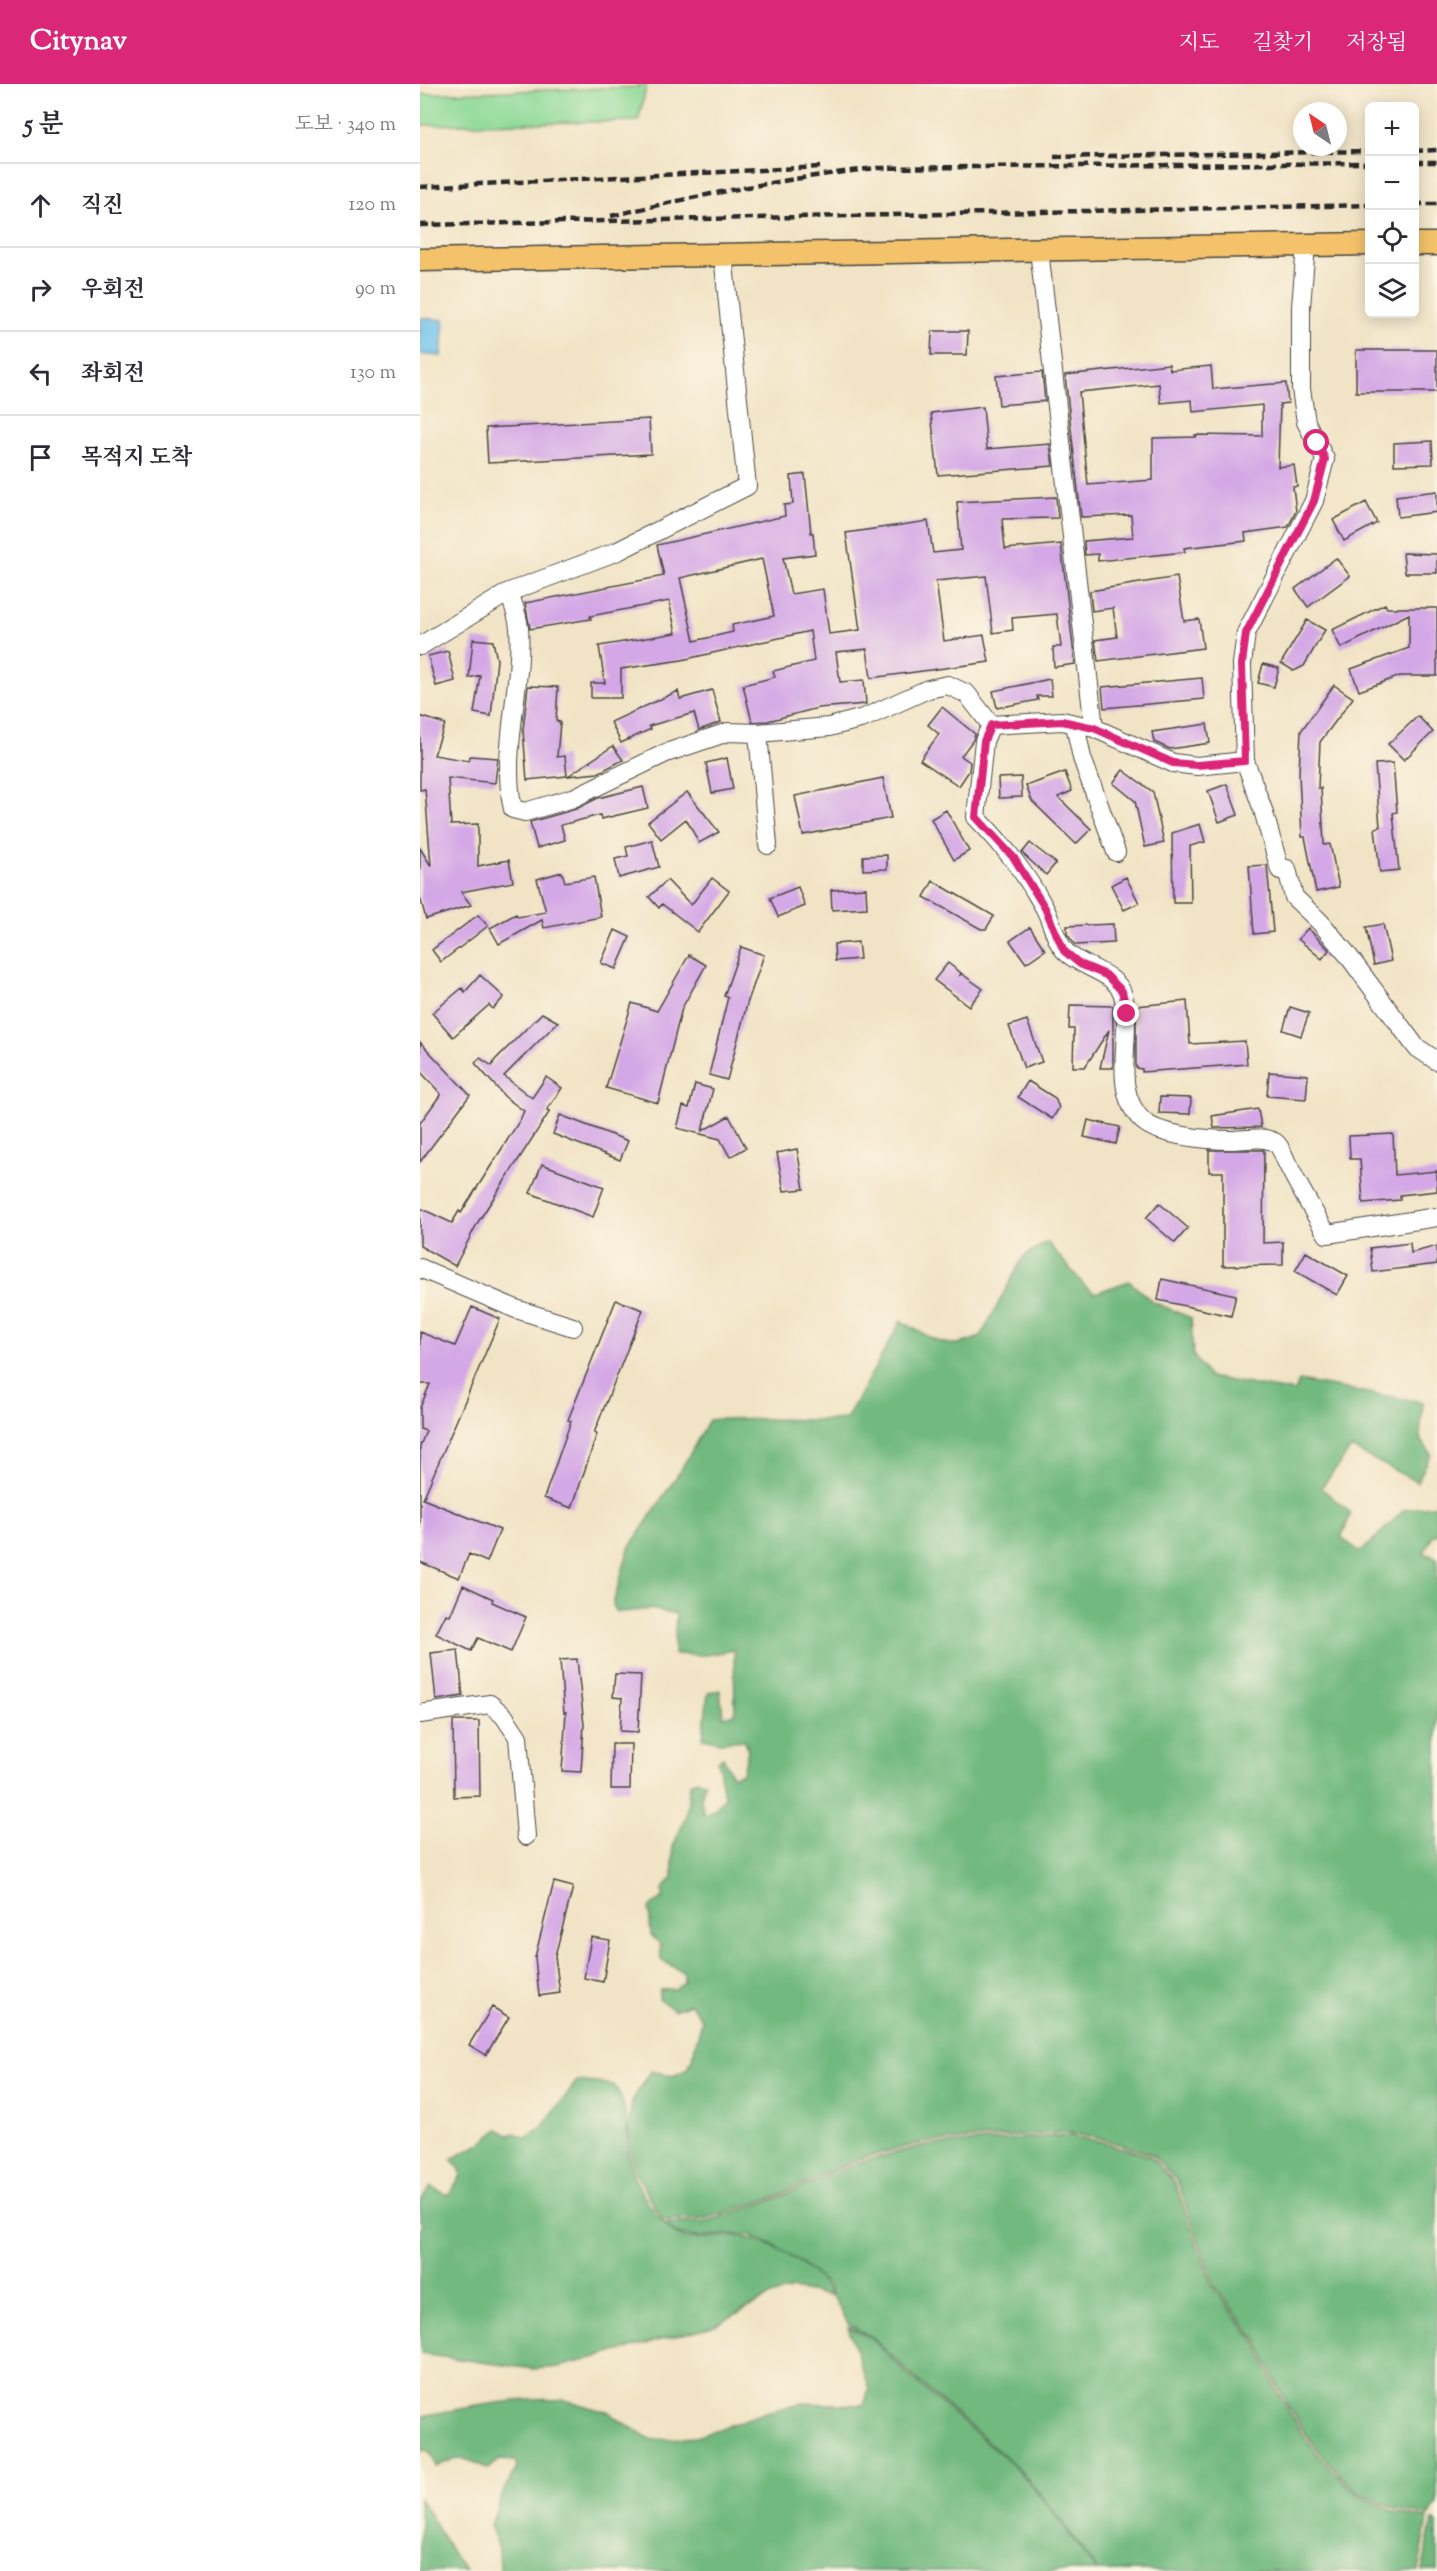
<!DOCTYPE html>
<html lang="ko">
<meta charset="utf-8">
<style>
:root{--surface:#fff;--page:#f7f7f7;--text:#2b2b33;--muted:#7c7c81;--line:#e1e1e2;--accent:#db2777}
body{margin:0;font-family:"Sorts Mill Goudy","Noto Serif KR",serif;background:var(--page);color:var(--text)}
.controls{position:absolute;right:18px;top:18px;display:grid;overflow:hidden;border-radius:9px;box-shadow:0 3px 15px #0003}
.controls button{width:54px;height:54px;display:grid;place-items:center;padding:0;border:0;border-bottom:2px solid var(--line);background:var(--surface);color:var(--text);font:30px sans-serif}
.compass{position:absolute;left:873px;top:18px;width:54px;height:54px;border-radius:50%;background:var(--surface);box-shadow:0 3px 15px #0003;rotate:325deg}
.stop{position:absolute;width:18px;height:18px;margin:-14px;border:4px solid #db2777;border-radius:50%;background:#fff}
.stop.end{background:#db2777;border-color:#fff;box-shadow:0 2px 6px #0008}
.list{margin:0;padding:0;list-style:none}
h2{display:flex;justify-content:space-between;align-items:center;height:78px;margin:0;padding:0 24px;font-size:26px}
h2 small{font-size:20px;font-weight:400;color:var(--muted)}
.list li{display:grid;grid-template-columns:39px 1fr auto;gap:18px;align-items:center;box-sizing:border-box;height:84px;padding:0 24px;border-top:2px solid var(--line)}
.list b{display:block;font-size:22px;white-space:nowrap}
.list em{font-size:20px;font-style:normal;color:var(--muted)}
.icon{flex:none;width:33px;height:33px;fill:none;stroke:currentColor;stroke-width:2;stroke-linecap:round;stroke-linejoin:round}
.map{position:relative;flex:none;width:1017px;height:2487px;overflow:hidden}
header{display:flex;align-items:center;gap:36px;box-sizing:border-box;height:84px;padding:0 30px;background:var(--accent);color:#fff}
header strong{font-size:28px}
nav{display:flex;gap:33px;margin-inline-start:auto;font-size:21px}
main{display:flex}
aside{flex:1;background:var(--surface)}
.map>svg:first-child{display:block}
</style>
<header>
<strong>Citynav</strong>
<nav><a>지도</a><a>길찾기</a><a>저장됨</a></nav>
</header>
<main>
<aside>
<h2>5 분<small>도보 · 340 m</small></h2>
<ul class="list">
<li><svg class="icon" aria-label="ahead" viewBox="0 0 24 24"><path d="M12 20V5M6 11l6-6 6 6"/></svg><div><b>직진</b></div><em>120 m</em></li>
<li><svg class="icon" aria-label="right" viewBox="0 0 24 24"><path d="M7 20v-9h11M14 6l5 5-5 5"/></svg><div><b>우회전</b></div><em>90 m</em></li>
<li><svg class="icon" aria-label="left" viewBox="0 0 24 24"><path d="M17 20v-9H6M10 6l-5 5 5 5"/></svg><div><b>좌회전</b></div><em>130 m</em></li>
<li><svg class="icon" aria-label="arrive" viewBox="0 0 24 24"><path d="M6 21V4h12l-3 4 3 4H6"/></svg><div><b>목적지 도착</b></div></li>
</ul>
</aside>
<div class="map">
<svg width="1017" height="2487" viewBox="0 0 1017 2487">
<rect width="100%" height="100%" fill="#fcf5e5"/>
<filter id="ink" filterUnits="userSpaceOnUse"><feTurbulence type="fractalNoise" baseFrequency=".0167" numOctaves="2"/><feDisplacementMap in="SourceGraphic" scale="12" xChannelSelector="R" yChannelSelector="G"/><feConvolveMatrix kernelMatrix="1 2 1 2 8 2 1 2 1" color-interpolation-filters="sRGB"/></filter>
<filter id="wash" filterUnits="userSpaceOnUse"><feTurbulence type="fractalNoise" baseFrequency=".008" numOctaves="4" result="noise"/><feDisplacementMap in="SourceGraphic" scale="24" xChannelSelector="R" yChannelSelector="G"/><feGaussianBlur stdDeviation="1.35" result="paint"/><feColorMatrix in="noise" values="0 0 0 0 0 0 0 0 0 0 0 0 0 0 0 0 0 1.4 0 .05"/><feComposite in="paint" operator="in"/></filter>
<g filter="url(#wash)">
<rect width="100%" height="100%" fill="#f1e3c5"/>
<path fill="#8dd997" stroke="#5c8261" stroke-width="1.5" d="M218,0H227L218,37L0,41V10L218,3Z"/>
<path fill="#72b980" stroke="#4e7256" stroke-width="1.5" d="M627,1158L665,1202L675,1209L709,1197L733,1218L771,1234L773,1271L789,1293L875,1308L879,1297L1003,1318L1000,1354L1011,1370L997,1398L931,1364L901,1404L931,1429L921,1454L941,1468L984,1426L1017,1421V1451H1013L1004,1469L1017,1474V2419L1009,2432L976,2425L939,2409L905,2375L881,2343L857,2302L839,2259L794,2201L758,2098L732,2070L686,2056L647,2048L500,2059L443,2074L349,2115L284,2135L243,2136L214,2087L208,2043L212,2017L231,1987L253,1992L266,1986L272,1975L282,1936L270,1920L254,1926L239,1915L240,1906L255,1905L264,1898V1889L241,1876L240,1860L231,1851L229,1824L243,1813V1805L253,1793V1763L266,1732L270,1699L277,1696L285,1698L281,1715L284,1732L297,1723L304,1713L298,1677L303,1673L312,1692L323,1689L328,1666L325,1656L300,1658L283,1654L288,1608L300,1606L303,1633L315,1630L314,1566L286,1571L254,1570L256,1530L231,1525L203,1528L195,1527L193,1520L209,1464L259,1389L289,1336C335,1331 380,1339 426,1335L481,1237C511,1253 528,1271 561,1252L603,1173Z
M157,1997L194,2001C211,2025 205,2057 211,2085C214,2100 242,2141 254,2149C269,2159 292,2152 309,2152C343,2151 395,2182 411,2212L373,2205L353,2211L293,2242L139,2283L114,2285L0,2270V2147L3,2140L0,2136V2118L11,2103L28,2111L41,2092L40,2085L31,2075L59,2061L79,2045L88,2051L95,2049L106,2054L122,2043Z
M647,2051L685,2059L730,2072L755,2099L792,2202L837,2260L855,2304L879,2345L903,2377L938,2411L975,2428L1008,2435L998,2487H678L634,2427L598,2384L487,2287L451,2252L429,2241L406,2200L384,2181L355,2162L330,2151L309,2150L276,2153L257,2150L245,2139L285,2138L350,2117L444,2077L501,2062Z
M428,2243L450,2253L485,2288L597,2385L633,2428L676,2487H80L79,2464L70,2441L86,2402L97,2384L95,2377L79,2376L68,2385C46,2373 38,2371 16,2383L12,2371L6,2365L0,2366V2332C45,2325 94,2313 139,2316C157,2316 171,2327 189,2327L195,2334L232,2356L277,2353L346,2328L381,2319L444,2321L449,2305Z
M0,2414L38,2478L46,2487H0Z
M1013,2436L1017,2439V2487H1002Z"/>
<path fill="#72c2ed" stroke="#4e768c" stroke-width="1.5" d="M0,234L24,236L21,272L0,270Z"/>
<g id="blocks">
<path fill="#d4a7e6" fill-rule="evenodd" d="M512,247H548L547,271H511Z
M936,266H1017V308H936Z
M749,280L750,286L791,282L793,305L866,299L868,319L860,320L858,383L874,381L877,402L873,403L876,427L868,443L825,449L826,457L764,464L765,468L678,477V470L665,471L664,457L713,453L711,431L661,433L645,291ZM739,300L741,319L772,316L773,328L842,321V352L775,351L776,353L733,354V396L668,401L659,308Z
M622,288L625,317L579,321L576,292Z
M563,323L567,365L630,360L633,382L518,391L511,329Z
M229,335L231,370L68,379L66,344Z
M1012,357L1013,380L974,381V359Z
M385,390L391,449H393L395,470L363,474L371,510L403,505L409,550L440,546L426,449L508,437L513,469L541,466L537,418L636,413L638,434L582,435L585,465L641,460L655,580L634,583L633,563H641L637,530L592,534L593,546L573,549L566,492L516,497L524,557L564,551L569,578L451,594L447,565L416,568L420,598L444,596L446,620L398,624L348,637L332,638L323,601L355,593L353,587L394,577L390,547L262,576L201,585V614H171V599H185L179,562L256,549L249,517L170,532L171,535L110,545L105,519L244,492L237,461L365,432L364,421L373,420L371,392ZM342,475L354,532L312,541L313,548L274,557L260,494Z
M1017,407V428L978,433L976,412Z
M946,418L957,439L924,457L913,436Z
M983,469L1017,470V489H985Z
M916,474L930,492L888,523L875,505Z
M757,493L764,537L779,535L783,564L678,577L675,556L697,553L693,524L672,527L670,507Z
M965,520L967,524H1017V592H980L939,607L931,585L989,564V530L921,564L912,546Z
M887,536L905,546L884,582L874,587L861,579Z
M53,555L73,557L77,576L71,632L54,629L60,591L49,594Z
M28,567L35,597L16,602L8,572Z
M843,580L859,584L854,603L838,599Z
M782,594L784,615L684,624L682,603Z
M630,595L632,612H617L618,616L577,624L573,607Z
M914,601L933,614L900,658L898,704H901L904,761L910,760L919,803L896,808L885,753H882L879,690L881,647Z
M108,602L138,603L136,637L140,638L137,673L145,672L147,692L107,696L103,646Z
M292,606L301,638L279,646L274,629L229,642L231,645L201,659L191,638L258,607L260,615Z
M522,623L555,650L553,656L541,672L550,678L549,687L539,702L500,676L519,650L508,641Z
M0,632L25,640L14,671L49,677L50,672L78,674L75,699L28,694L31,741L58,740V782L89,776L93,798L41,808L51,821L6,835L0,813V764L11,782L5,705L0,706Z
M998,632L1013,648L984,676L968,660Z
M787,640L790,659L750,665L734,658L732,648Z
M193,662L203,676L178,689L148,692Z
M307,674L313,705L292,709L286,679Z
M973,679L977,728L973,729L979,786L960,788L955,744L960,743L955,680Z
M703,686L733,708L744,759L725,763L715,717L693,699Z
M645,688L652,707L638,713L671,745L656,760L612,717L606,702Z
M601,693L602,713L579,714L578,694Z
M463,694L471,734L383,751L375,712Z
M807,700L818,731L799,738L788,707Z
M223,703L228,724L181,735L180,731L141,741L145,756L117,764L110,738L156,725L178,714Z
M267,708L299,748L279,759L266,735L241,755L228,738Z
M526,726L549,767L534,776L511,735Z
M780,740L785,758L770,762L771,819H753L752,749Z
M232,756L239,783L199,794L195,775L208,772L206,763Z
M610,759L636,779L626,791L602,769Z
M467,771V785L443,786V772Z
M847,781L853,848L834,850L829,782Z
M142,788L145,798L174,793L181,833L124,844L122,836L79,860L70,844L96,830L98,833L126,828L117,795Z
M706,793L719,819L704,826L691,801Z
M292,794L309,807L278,848L242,820L239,824L229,813L247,796L271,821Z
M513,797L574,832L566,845H561L504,813Z
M378,803L385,822L358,833L350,814Z
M446,804L447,824L412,826L411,806Z
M58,831L68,842L21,878L12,866Z
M693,840L694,859L655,861L647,850V842Z
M963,840L971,877L954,881L946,843Z
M610,843L625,866L606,879L590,857Z
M888,844L909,866L902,875L878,855Z
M195,846L210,853L196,885L181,879Z
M438,858L440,875L415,877L414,860Z
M321,863L344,871L327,920L307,996L289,991L308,913L304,912Z
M269,871L286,881L262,924L238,1019L186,1004L212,919L237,927Z
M528,879L541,889L540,891L542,890L563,905L549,922L514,896Z
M60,891L84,913L73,925L69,921L33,953L12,929L42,904L45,908Z
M767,917L770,960L825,957L827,980L722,988V985L716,984V922Z
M650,921L693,922V984H680L689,946L665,983H653L654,945H649Z
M870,923L889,929L881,952L863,946Z
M122,929L138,938L84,992L112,1014L126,993L142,1004L127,1026L130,1027L58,1138L35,1182L0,1162V1124L32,1139L39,1127L41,1129L100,1036L104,1027L85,1013L55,979L60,974L72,982L75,976Z
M607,936L622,978L604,984L589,942Z
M0,958L50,1011L0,1078V1039L21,1010L0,987Z
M849,988L888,991L886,1015L847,1012Z
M608,997L635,1014L639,1024L632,1035L598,1013Z
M275,1000L293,1005L282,1047L309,1032L326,1064L310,1073L300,1055L257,1044L263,1022L269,1024Z
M740,1013L771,1014L770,1030L739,1029Z
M838,1025L841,1043L794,1044L792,1032Z
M140,1031L208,1057L200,1076L133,1050Z
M668,1036L700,1043L696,1060L664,1053Z
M973,1050L975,1091L1017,1087V1107L980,1111V1116L943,1119L940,1075H930L929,1052Z
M377,1065L384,1105L364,1107L357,1069Z
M789,1066H844L843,1159L863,1158V1181L803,1182V1088H789Z
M122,1080L184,1103L173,1133L110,1109Z
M739,1119L768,1144L755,1159L726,1134Z
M990,1159L991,1169L1017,1162V1180L953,1188L950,1164Z
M886,1168L928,1192L917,1211L875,1187Z
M742,1195L816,1211L811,1232L738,1216Z
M196,1216L223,1226L174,1349L177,1350L152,1424L124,1414L151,1337L148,1336Z
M52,1223L80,1235L3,1415L80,1446L67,1478L49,1470L39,1494L0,1478V1362L6,1347L0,1345V1324L10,1300H0V1248L35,1262Z
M43,1501L73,1515L72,1518L106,1533L91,1568L58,1554L51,1567L16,1550L26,1530L30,1532Z
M38,1566L43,1612L16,1616L11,1569Z
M157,1575L164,1641L161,1688L142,1687L146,1628L144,1629L140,1576Z
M195,1590L221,1591L218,1648L200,1647L202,1614L193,1613Z
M33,1637H59L60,1712L34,1713Z
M192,1660H211L210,1705H191Z
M134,1798L153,1803L135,1872L140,1909L119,1912L115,1873Z
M171,1853L190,1856L183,1898L164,1894Z
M72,1923L89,1933L66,1971L49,1961Z"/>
</g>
</g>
<g filter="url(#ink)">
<use href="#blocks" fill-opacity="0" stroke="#494742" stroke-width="1.5"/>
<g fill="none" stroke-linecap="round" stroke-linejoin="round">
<defs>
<path id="minor" d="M886,161L881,223V305L886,338L905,375L894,417L826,549L822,580L825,677L843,726L860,786L867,785L874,813L900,838L927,870L996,963L1017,977
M619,166L674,644
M89,508C93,520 98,532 99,544C103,601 80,670 93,725L105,728L153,714L246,669L308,648L338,649L409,643L444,634L508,605L528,601L547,610L571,641L642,637L674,644L753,679L777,682L825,677
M0,562L89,508L198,467L327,402L303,171
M571,641L564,657L556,733C584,762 605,788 624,823C632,837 635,857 646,868C662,884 696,888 703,911C714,952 689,1005 723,1037C740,1052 789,1056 811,1056C826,1056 843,1051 856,1059C861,1063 864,1073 867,1079C879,1103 893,1127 907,1150L1017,1133
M655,641L662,674L696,768
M338,649L348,761
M0,1184L96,1225L153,1243
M0,1630L70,1620L84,1632L98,1653L106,1752"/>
<path id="major" d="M994,160H1017
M0,176L950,160"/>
</defs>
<use href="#minor" stroke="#494742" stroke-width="20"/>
<use href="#major" stroke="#494742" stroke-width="25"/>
<use href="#minor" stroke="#fff" stroke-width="18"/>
<use href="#major" stroke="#f3c26a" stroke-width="22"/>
<path stroke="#2b2b2b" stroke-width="4.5" stroke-dasharray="9 4.5" stroke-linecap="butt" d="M994,67L1017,66
M634,73L950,67
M994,78H1017
M0,103L400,83
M994,120H1017
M191,132C279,111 367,94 457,84L950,79
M0,141L950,121"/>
</g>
</g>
<g fill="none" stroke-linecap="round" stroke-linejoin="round" filter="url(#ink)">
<path stroke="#db2777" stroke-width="8" d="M707,930L702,907L686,891L660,880L644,867L625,824L594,774L556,733L564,657L571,641L642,637L674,644L753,679L777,681L825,677L822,580L826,549L894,417L905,375L897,359"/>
</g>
</svg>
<div class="controls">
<button>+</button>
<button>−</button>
<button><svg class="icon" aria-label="locate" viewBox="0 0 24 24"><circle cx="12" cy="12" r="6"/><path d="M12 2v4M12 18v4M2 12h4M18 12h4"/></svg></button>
<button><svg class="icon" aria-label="layers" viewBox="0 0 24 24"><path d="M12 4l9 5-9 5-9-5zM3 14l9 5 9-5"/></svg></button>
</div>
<svg class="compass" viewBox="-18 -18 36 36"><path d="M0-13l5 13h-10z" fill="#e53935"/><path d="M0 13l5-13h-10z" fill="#7c7c81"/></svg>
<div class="stop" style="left:897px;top:359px"></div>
<div class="stop end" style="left:707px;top:930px"></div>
</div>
</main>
